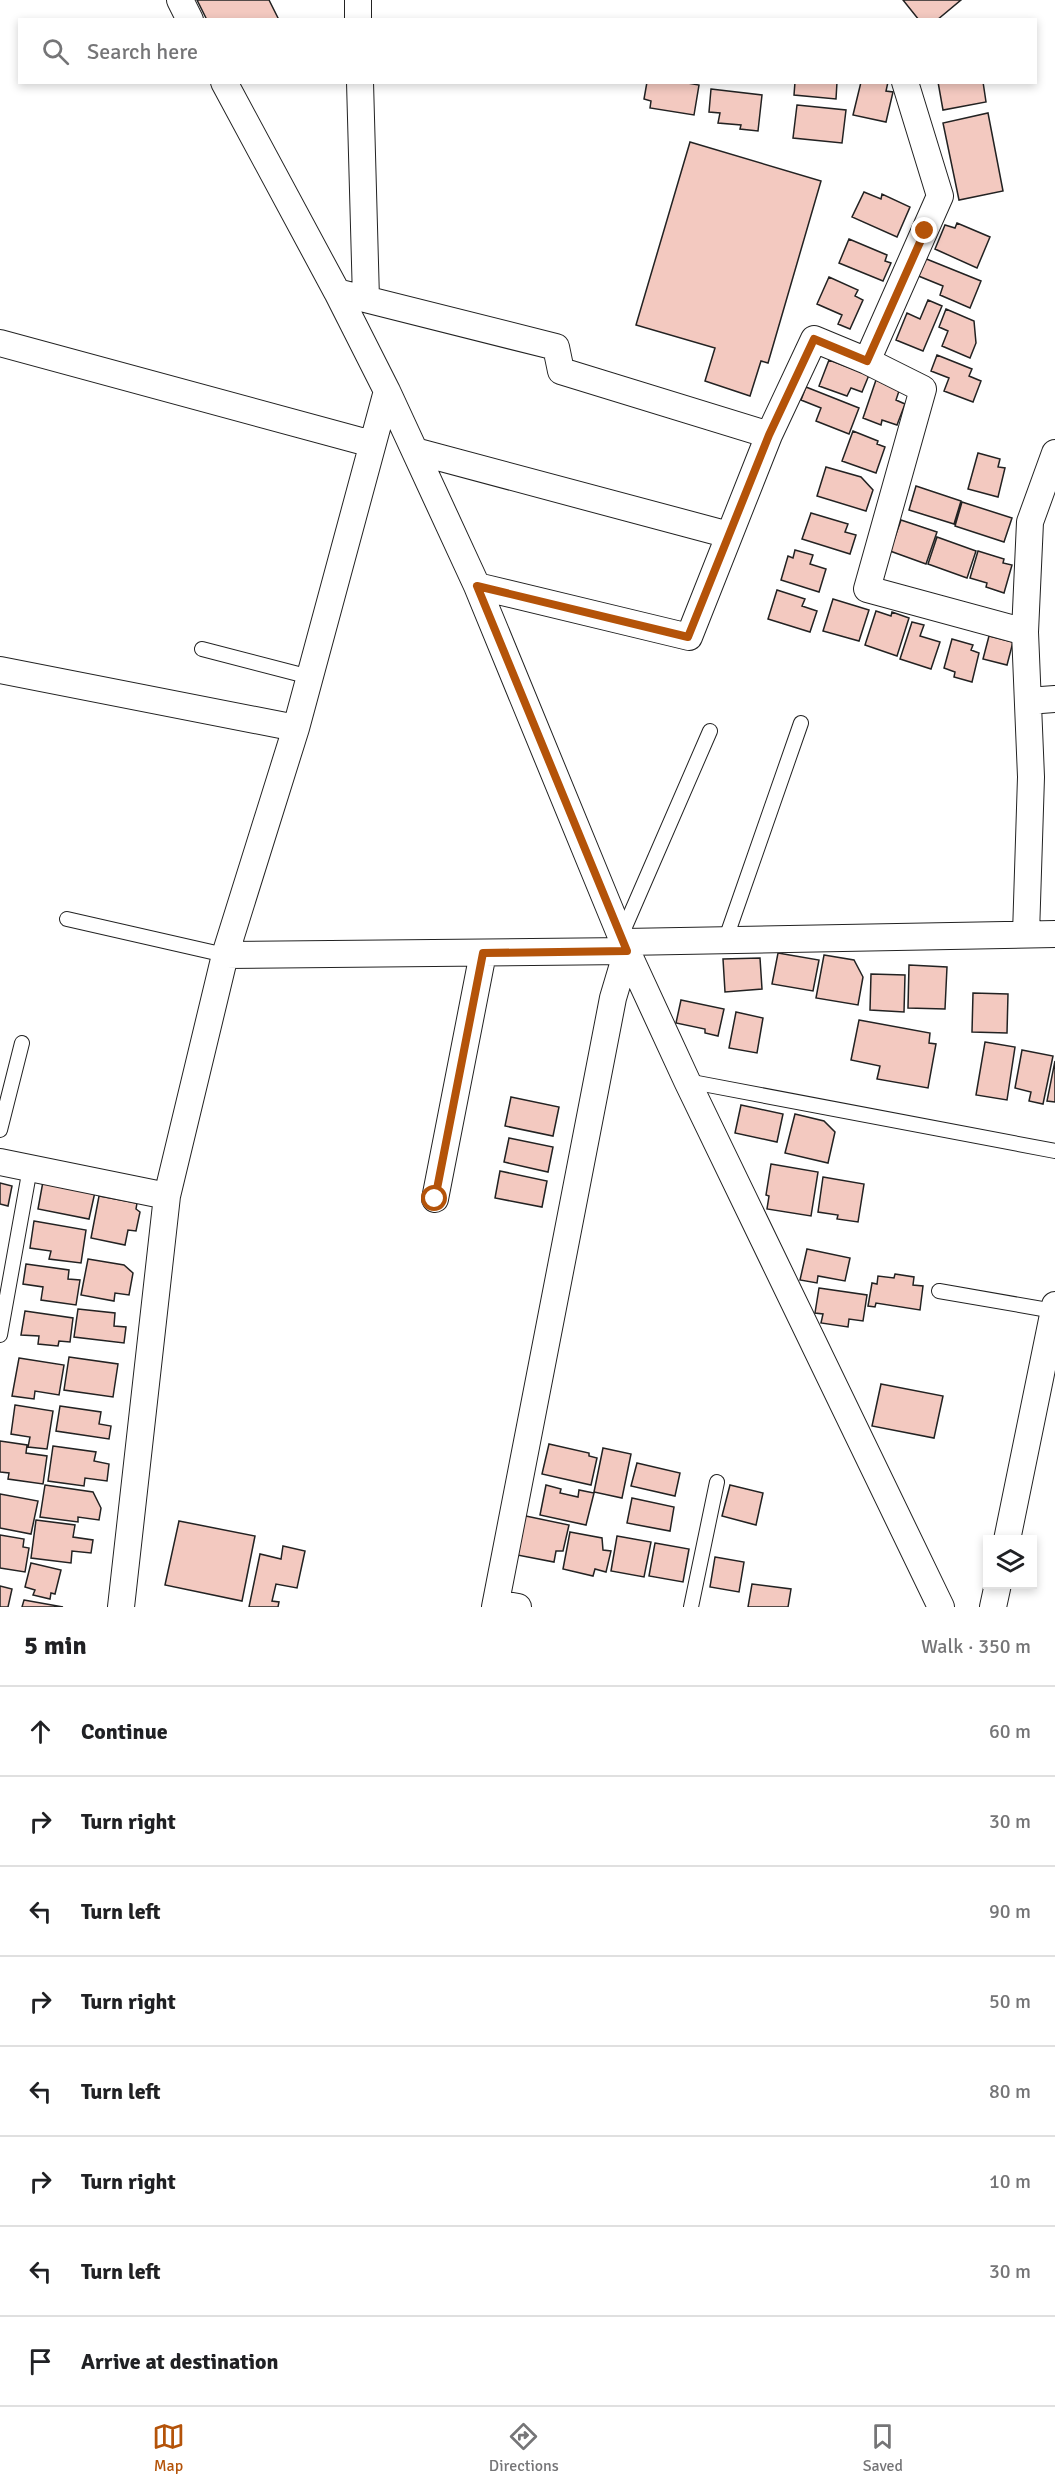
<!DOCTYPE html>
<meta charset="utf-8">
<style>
:root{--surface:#fff;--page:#f6f6f6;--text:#202124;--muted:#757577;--line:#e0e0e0;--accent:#b45309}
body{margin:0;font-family:Signika,sans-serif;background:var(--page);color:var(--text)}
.controls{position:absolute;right:18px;bottom:18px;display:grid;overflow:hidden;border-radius:0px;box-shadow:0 3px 9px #0003}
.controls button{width:54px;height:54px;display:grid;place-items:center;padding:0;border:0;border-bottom:2px solid var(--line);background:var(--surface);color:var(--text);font:30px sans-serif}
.stop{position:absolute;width:18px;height:18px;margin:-14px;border:4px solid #b45309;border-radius:50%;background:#fff}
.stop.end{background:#b45309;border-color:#fff;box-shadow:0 2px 6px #0008}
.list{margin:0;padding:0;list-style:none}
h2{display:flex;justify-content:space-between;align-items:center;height:78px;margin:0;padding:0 24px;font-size:26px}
h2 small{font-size:20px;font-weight:400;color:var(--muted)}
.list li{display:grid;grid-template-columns:39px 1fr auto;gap:18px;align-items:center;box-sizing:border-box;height:90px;padding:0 24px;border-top:2px solid var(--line)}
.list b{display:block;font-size:22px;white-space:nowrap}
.list em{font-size:20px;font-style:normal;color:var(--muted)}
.icon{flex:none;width:33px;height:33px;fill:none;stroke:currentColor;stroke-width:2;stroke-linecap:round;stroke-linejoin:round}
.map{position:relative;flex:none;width:1055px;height:1607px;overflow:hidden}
.search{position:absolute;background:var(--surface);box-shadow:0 3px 9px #0003;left:18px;right:18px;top:18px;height:66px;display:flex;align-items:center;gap:15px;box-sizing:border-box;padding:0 21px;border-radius:0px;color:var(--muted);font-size:22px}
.sheet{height:798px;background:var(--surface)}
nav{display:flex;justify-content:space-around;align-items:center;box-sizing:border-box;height:84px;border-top:2px solid var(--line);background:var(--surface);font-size:16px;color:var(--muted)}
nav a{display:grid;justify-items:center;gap:3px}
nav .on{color:var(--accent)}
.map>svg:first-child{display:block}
</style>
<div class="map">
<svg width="1055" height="1607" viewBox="0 0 1055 1607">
<rect width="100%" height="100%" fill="#fff"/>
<path fill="#f3c9c0" stroke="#222" stroke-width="1.5" d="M197,0H269L279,20H207Z
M903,0H961L937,20H919Z
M647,82H682L699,85L694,115L650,108L651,101L644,99Z
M795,82H837L836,99L794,95Z
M861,82H888L886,91L893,92L886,122L853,115Z
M938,82H983L986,102L943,110Z
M711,89L762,95L758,131L740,129L741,125L718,123L720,113L709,112Z
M797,105L846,110L842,143L793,138Z
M988,113L1003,191L959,200L943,123Z
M690,142L821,181L768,363L761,361L750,396L705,381L715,348L636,325Z
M864,192L881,199L882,194L910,207L897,237L852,217Z
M957,223L990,237L977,268L935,249L945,225L955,228Z
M849,239L887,255L885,261L891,263L883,281L839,263Z
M924,258L981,281L970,308L940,295L943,286L916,275Z
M829,277L858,290L855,296L863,300L850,329L838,324L842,315L817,304Z
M928,300L942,306L923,351L896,340L907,313L920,319Z
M946,309L974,321L976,343L970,358L942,346L948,331L939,327Z
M937,355L972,369L969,376L981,381L973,402L944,391L949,378L931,371Z
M829,360L869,375L862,392L851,388L847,396L819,386Z
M876,380L900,388L896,400L905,404L897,425L882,420L881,425L863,418Z
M806,387L859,408L849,434L816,421L821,408L801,400Z
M853,431L878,441L877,444L885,447L876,473L842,461Z
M978,453L1000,459L998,467L1005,468L998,497L968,489Z
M826,467L861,477L873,490L866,511L817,496Z
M916,486L961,501L954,524L909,510Z
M962,502L1012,518L1004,542L955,526Z
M811,513L848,524L845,532L856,535L850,554L802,539Z
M901,520L937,532L926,564L890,551Z
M937,537L976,551L967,578L928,564Z
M795,550L813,555L810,564L826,569L819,592L781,580L788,556L793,558Z
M978,551L1004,559L1003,563L1012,565L1004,593L986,587L987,583L970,578Z
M777,590L805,599L802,606L817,611L810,632L768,619Z
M833,599L869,610L859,641L823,631Z
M876,611L891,616L892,612L909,618L897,656L865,645Z
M912,622L924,625L920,636L940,642L931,669L900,659Z
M989,636L1013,642L1007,665L983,659Z
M952,639L973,645L971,650L979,653L972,682L954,677L955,672L944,668Z
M778,953L819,960L813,991L772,984Z
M824,955L854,960L863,977L858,1005L816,998Z
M760,958L762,989L725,992L723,959Z
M909,965L947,967L945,1009L908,1008Z
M871,974L905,975L904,1012L870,1010Z
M973,993L1008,994L1007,1033L972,1032Z
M681,1000L724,1009L718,1036L705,1033V1029L676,1023Z
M736,1012L763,1018L757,1053L729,1048Z
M859,1020L930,1033L929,1043L936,1044L928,1088L877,1079L880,1066L851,1060Z
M985,1042L1015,1047L1007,1100L976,1095Z
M1022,1050L1053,1056L1043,1104L1029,1101L1031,1092L1015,1088Z
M1055,1061V1102L1047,1101Z
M511,1097L559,1107L553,1136L505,1126Z
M741,1105L783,1114L777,1142L735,1133Z
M795,1114L824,1121L835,1132L828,1163L785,1153Z
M509,1138L553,1147L548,1172L504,1162Z
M771,1164L818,1172L811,1216L767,1209L769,1196L766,1195Z
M500,1171L547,1181L542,1207L495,1198Z
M44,1176L95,1192L89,1219L38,1209Z
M823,1177L864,1184L858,1222L837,1219L838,1215L818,1212Z
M0,1183L12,1186L8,1206L0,1204Z
M99,1196L137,1203L136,1209L140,1212L136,1231L128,1230L125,1245L91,1238Z
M34,1221L86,1230L81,1263L49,1259L51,1251L30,1248Z
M807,1249L850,1258L845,1281L818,1276L817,1283L800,1280Z
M88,1259L124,1265L133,1273L129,1295L115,1293L114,1301L81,1295Z
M26,1264L69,1270L68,1279L80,1280L76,1305L41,1300L43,1287L23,1284Z
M895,1274L914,1277L913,1285L923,1286L920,1310L876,1303L875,1307L868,1306L872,1283L877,1284L878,1276L894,1278Z
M819,1288L867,1295L863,1321L849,1319L848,1327L821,1323L823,1314L815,1313Z
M78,1309L115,1313L114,1326L126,1327L124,1343L74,1337Z
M25,1311L73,1318L70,1342L59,1341L58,1346L38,1344L39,1336L21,1335Z
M69,1357L118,1364L113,1397L64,1390Z
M19,1358L64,1365L59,1395L35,1391L34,1399L12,1396Z
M881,1384L943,1396L934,1438L872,1426Z
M15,1405L53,1411L47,1449L28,1447L30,1437L11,1434Z
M60,1406L101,1412L99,1424L111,1426L109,1439L56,1431Z
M0,1441L27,1445L26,1453L47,1456L43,1484L8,1479L9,1473L0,1472Z
M549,1444L589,1453V1456L597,1458L591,1485L542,1474Z
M53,1446L96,1452L94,1461L109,1464L107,1481L85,1478L84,1486L48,1481Z
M603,1448L631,1454L622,1498L594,1492Z
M637,1463L680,1473L675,1496L631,1486Z
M45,1485L93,1492L101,1508L99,1520L78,1517V1522L40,1517Z
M546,1485L561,1489L560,1493L578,1497L579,1490L594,1493L586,1525L540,1515Z
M730,1485L763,1493L756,1525L722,1516Z
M0,1494L38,1501L31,1534L0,1528Z
M632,1498L674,1507L670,1531L627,1523Z
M521,1515L569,1525L563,1551H556L554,1562L512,1554Z
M36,1520L75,1525L73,1537L93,1540L91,1553L72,1551L71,1563L31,1558Z
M179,1521L255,1536L242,1601L165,1585Z
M570,1532L602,1538L603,1550L611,1551L606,1572L595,1569L593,1576L563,1569Z
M0,1535L24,1539L23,1547L29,1548L25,1572L0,1568Z
M617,1536L651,1542L644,1577L611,1571Z
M655,1543L689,1549L683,1582L649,1576Z
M283,1546L305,1551L297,1588L276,1584L272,1601L279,1602L278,1607H249L260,1554L281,1559Z
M715,1557L744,1562L739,1592L710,1587Z
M31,1563L61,1570L55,1594L51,1593L50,1599L33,1595L35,1590L25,1587Z
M752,1584L791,1589L788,1607H748Z
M0,1586L12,1589L8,1607H0Z
M24,1600L63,1607H22Z"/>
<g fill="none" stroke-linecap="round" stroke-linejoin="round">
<defs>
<path id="lane" d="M202,649L310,677
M67,919L225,955
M621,936L710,731
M725,941L801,723
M687,1081L1055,1151
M0,1130L22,1043
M939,1291L1054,1311
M0,1335L30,1168
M691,1607L717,1482"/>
<path id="street" d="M180,0L190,20
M358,0V20
M224,82L337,292L387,391L477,586L627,951L687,1081L941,1607
M360,82L366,299
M337,292L556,347L561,371L769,435
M0,343L372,444
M867,361L940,196L905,82
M415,451L729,535
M477,586L689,637L769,435L814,339L867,361L923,389L867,589L1025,632
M0,670L296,728
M1028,701L1055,699
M1026,934L1031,777L1025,632L1030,522L1055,453
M624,942L1055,934
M225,955L627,951
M0,1162L167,1196
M435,1199L483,953
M1007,1540L1055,1305
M496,1603L518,1607
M121,1607L167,1196L225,955L296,728L387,391
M495,1607L613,998L627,951
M993,1607L998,1584"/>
</defs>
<use href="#lane" stroke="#222" stroke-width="16"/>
<use href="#street" stroke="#222" stroke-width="28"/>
<use href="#lane" stroke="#fff" stroke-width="14"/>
<use href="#street" stroke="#fff" stroke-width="26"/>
</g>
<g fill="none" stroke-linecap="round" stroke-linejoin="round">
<path stroke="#b45309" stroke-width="8" d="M435,1199L483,953L627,951L477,586L688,637L769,435L814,339L867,361L925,231"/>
</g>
</svg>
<div class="controls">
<button><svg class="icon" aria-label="layers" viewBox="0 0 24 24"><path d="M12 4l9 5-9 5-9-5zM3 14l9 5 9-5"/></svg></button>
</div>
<div class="stop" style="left:435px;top:1199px"></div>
<div class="stop end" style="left:925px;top:231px"></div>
<div class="search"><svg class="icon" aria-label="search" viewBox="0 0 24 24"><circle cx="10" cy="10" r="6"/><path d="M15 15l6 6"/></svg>Search here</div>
</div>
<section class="sheet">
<h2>5 min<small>Walk · 350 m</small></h2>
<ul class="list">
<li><svg class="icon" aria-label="ahead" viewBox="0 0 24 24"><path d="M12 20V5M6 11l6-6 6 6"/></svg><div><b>Continue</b></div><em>60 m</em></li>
<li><svg class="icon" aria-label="right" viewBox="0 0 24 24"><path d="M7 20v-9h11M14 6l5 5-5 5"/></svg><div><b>Turn right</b></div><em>30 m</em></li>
<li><svg class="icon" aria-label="left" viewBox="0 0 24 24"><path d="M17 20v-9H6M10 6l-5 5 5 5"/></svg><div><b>Turn left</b></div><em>90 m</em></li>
<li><svg class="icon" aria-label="right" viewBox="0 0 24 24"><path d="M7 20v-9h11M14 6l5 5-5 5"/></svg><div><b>Turn right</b></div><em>50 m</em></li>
<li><svg class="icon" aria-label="left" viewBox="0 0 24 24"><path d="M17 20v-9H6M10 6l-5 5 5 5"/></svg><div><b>Turn left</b></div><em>80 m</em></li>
<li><svg class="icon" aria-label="right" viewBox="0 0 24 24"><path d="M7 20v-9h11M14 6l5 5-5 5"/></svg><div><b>Turn right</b></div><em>10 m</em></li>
<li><svg class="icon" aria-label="left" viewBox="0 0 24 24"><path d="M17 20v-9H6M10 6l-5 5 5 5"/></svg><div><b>Turn left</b></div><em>30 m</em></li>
<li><svg class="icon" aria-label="arrive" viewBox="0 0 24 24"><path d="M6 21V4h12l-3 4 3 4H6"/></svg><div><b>Arrive at destination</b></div></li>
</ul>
</section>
<nav>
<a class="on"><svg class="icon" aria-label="map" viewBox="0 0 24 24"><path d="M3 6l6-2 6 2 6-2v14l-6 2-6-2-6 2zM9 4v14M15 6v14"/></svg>Map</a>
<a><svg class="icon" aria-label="directions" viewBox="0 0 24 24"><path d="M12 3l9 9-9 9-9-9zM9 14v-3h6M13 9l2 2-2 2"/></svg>Directions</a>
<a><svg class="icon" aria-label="saved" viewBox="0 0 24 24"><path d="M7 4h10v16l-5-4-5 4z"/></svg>Saved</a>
</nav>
